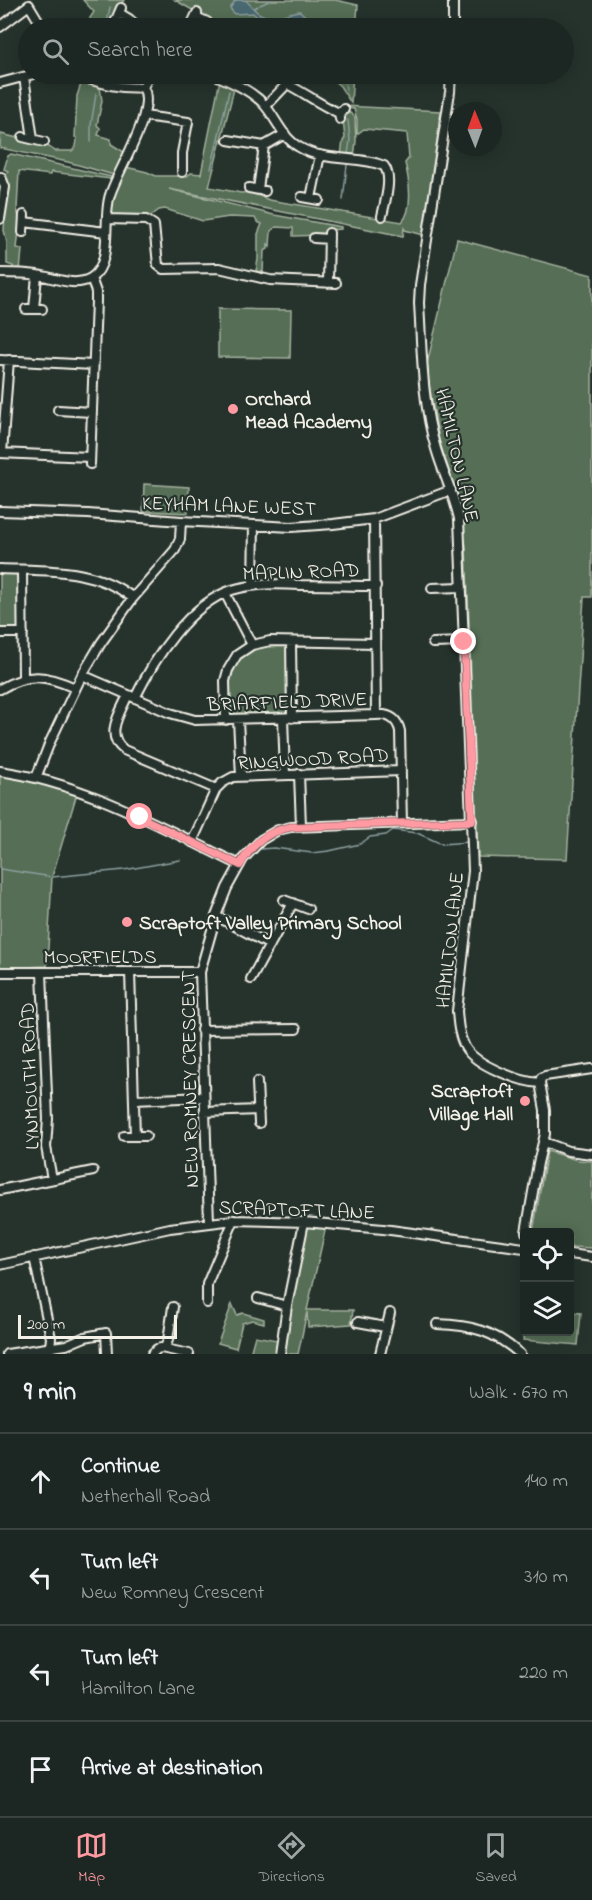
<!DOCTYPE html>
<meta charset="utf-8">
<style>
:root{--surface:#1c2622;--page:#29322f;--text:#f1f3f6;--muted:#a0a5a5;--line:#3a4340;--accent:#ff9aa2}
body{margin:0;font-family:"Indie Flower",sans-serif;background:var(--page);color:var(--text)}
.controls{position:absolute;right:18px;bottom:18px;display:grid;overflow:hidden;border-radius:6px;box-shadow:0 3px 15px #0003}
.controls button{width:54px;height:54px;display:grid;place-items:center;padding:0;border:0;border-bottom:2px solid var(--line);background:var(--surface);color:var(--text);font:30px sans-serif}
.compass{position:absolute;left:448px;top:102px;width:54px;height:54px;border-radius:50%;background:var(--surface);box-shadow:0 3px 15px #0003;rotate:359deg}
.scale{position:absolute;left:18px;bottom:15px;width:159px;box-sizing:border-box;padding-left:6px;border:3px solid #f4f1e8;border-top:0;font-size:16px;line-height:21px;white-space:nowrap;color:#f4f1e8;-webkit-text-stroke:4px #26332d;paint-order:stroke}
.stop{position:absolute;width:18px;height:18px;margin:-14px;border:4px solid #ff9aa2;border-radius:50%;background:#fff}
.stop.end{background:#ff9aa2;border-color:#fff;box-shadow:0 2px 6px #0008}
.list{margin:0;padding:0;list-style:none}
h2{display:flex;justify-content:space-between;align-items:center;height:78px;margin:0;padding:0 24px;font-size:26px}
h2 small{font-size:20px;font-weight:400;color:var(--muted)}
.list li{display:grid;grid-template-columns:39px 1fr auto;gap:18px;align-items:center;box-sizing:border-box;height:96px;padding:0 24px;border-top:2px solid var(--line)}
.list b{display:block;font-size:22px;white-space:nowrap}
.list p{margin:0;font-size:20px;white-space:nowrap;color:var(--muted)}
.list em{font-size:20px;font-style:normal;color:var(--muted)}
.icon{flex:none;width:33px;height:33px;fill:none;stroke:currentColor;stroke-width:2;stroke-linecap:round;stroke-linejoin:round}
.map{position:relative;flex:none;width:592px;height:1354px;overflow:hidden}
.search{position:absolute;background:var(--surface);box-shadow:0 3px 15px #0003;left:18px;right:18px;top:18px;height:66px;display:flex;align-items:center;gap:15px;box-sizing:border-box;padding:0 21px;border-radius:33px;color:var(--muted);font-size:22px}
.sheet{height:462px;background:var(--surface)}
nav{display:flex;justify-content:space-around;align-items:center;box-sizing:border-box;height:84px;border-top:2px solid var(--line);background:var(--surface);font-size:16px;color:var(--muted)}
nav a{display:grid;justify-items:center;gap:3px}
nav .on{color:var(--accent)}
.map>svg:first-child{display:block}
</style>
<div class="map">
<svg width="592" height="1354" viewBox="0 0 592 1354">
<rect width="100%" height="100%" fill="#26332d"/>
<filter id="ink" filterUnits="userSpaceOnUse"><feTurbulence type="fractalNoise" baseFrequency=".0167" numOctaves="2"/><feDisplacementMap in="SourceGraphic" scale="12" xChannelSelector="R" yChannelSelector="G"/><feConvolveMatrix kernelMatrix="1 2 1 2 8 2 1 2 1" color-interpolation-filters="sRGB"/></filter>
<g filter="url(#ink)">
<path fill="#546e55" stroke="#a4b09e" stroke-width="1.5" d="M83,0H124L119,7L111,28H89L90,18L94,12Z
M175,0H335L358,5L356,28H223Z
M221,74H240L236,81L209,187L241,193L250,192L269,200L402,222C414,209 409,179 405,163L409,158L407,133L364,129L357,134V119L354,109L348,108L345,113L344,106L441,111L424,235L405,230L404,228L403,236L169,189L274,215L341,227V229L328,230L326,234L322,235L293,236V228L276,227L271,231L270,246L268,244V249L264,251L263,272L256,271L258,259V234L262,224L257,222L255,218L229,217L203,221L165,209L159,210L148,218L112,215L111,204L121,166L147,172L156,176H187L191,173L201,174Z
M326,74H353L351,103L340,86Z
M82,81L100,87L102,101L97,125L100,128L98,135L111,139V144L124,152L114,175L68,162L0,148L1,134L46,145L55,151H72L76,147L77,138L75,137L77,96Z
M349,112L355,117V120L356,141L354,157L341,155L343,141L345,138L343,120Z
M11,154L112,177L111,179L51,172L50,175L19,171L17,209L20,222L17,248L22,249L20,271H13V266L7,264V243L4,230L7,189L5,177L8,171L4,169L8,156Z
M457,239L592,275V597H584L567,859L478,857L466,546L458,498L439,440L426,368Z
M218,309L291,310L290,358L218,357Z
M144,484L189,487L188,513L143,511Z
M0,573L16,574L20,578V625L14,631H0Z
M256,646H288L289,714L230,716C229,684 226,665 256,646Z
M0,774L32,780L77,793L52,877L47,966L0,968Z
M547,1151L577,1160L592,1161V1248L570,1247V1232H533Z
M304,1222H327L307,1310H353L351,1324L308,1327L307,1312L298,1354H250L255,1336L282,1341Z
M232,1304L237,1315L243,1313L264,1319V1323L252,1320L242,1323L236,1348L218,1343Z
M570,1312L581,1313L578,1345L523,1340L524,1331L570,1332Z"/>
<path fill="#48686f" stroke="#8d9f9f" stroke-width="1.5" d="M236,0H245C251,4 254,11 260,14C274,22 287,12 300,11L305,16L302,26L289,28L264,24L253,13L234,14L230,8Z"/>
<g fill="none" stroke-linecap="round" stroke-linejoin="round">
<path stroke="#8d9f9f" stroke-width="1.5" d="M260,5L271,0
M254,8L258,6
M106,28L110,7
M344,74L346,90
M231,77L233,74
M91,142V125L96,94
M348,154L350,140L348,120
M211,169L229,91
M343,200L347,165
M260,849L274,848L312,853L329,851L360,844L370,837L386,835L393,830L417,833L442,844L469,842
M0,869L46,876
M48,876L49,877
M52,877L124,870L180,860"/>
<defs>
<path id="minor" d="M119,13L129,19L139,28
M196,17L207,22
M115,22L121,8
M0,27L29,5L43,28
M190,28L197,13
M453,28V0
M73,74C95,81 119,90 143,87
M213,74C232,82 255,92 267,108C277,121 284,139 299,147C325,163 358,155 384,166C393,177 385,202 382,216
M451,74L450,92L420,285L419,303C422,352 422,403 436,449C443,473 454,495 459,519L473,871L457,1011C458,1024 459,1036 465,1047C475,1065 520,1082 540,1083
M24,77L33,139
M0,83L34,74
M287,84C305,93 320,105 339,113
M266,106L287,84L290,74
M144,116L188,122L182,153V172
M340,119L339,113L344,109
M23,137L44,142
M228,140L264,146
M249,188L265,191
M258,189L264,146L285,134
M302,197L319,200
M311,198L320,155
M0,219L5,187L1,177
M107,219L146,220L154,225L158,265L163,269L219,268L270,280L336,283
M24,222L106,232
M23,232L24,215
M314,238L329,239
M0,273C12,273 25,273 37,275C54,277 74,288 91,278C114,263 102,218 110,195C118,169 157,111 143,87L150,74
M328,283L329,233
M26,309H42
M34,309L37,275
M0,360L93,365
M58,410L91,412
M0,453L90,457
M2,453L9,360
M90,464L96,301V292L91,278
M0,511L88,514L181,521L291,527L333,524L374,519L451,490
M374,519L376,715
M0,569C47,571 94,567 133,598
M22,570L23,678
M253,585L254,525
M432,588L462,587
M225,593L252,645
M0,633H23
M291,642L292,718
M433,643L464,642
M82,675L170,713L195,720L376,715C388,714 397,718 400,731L402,823
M0,689C29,672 46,675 75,688
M128,695C120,713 104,735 124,750L216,789
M135,698C154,659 189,604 232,590C254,583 278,584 301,585C326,585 351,586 376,586
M283,718L285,775
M226,720L225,681L228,670L237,655L252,645L270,641L375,643
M238,720L241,776
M0,771C85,783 163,828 240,865
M299,774L301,826
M36,778L50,742L82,675L101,643L133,598L175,550L180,539L181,521
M192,842L216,789L222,783L233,777L401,771
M284,900L308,909
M216,916L270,945
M0,972H200
M42,972L48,1119L46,1147L52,1179
M130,972L135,1136
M251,979L293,903
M201,1030L296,1029
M257,1082L259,1123
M540,1083L541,1078L545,1076L592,1069
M134,1100L204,1097
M204,1112L259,1110
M124,1136H146
M544,1142L568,1151L592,1154
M0,1190L93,1171
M209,1222L200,972L216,916L227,888L243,859L261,840L278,830L291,827L472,821
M526,1232L538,1163L545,1134V1110L540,1083
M570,1254L592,1257
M34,1257L51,1338L49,1354
M0,1265L170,1228L234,1220L304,1222L383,1229L524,1248
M258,1298L287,1306
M207,1303V1284L234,1220
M358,1322L385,1327
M437,1324C472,1325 494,1331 520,1354
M165,1348L168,1340L173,1307
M7,1354L66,1345L85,1337L106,1333L107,1354
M152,1354L157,1349L161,1348L189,1354
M280,1354L287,1306L304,1222
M380,1354L390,1313"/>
</defs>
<use href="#minor" stroke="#f4f1e8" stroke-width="12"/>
<use href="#minor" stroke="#26332d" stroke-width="8"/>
</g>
</g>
<g fill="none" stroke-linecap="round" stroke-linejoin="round" filter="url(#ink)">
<path stroke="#ff9aa2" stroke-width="8" d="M140,817L240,865C251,845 268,831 291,827L472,821L464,642"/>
</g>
<g fill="#ff9aa2" stroke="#26332d" stroke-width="2">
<circle cx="233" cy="409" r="6"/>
<circle cx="127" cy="922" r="6"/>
<circle cx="525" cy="1101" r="6"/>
</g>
<g text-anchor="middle" stroke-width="4.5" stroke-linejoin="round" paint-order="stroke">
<g font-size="20" font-weight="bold" fill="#f4f1e8" stroke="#26332d" text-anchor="start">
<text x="245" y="405">Orchard<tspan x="245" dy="23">Mead Academy</tspan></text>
<text x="139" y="929">Scraptoft Valley Primary School</text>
<text x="513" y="1097" text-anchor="end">Scraptoft<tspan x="513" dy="23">Village Hall</tspan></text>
</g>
<g font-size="20" fill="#f4f1e8" stroke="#26332d">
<text transform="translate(458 455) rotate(77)" y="7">HAMILTON LANE</text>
<text transform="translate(229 505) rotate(2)" y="7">KEYHAM LANE WEST</text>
<text transform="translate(301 571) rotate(-2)" y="7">MAPLIN ROAD</text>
<text transform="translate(287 701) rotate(-2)" y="7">BRIARFIELD DRIVE</text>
<text transform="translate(313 758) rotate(-3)" y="7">RINGWOOD ROAD</text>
<text transform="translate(449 940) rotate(-84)" y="7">HAMILTON LANE</text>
<text x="100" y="963">MOORFIELDS</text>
<text transform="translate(29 1076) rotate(-92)" y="7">LYNMOUTH ROAD</text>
<text transform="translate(189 1079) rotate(-91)" y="7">NEW ROMNEY CRESCENT</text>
<text transform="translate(297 1209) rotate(2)" y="7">SCRAPTOFT LANE</text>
</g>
</g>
</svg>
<div class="controls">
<button><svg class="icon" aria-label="locate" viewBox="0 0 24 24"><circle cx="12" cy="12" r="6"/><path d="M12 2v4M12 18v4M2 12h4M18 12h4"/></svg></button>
<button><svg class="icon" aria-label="layers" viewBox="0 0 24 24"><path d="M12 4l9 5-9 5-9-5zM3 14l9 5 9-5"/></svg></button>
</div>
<svg class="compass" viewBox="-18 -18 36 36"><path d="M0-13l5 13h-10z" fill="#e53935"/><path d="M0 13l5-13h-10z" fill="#a0a5a5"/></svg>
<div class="scale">200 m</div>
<div class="stop" style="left:140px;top:817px"></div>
<div class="stop end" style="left:464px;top:642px"></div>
<div class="search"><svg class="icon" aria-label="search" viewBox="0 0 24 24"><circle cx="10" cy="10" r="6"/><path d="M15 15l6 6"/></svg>Search here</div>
</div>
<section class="sheet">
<h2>9 min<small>Walk · 670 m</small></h2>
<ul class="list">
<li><svg class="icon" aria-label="ahead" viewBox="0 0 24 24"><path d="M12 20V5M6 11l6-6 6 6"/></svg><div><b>Continue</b><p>Netherhall Road</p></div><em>140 m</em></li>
<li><svg class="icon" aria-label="left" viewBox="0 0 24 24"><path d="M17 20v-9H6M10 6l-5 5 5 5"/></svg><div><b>Turn left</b><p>New Romney Crescent</p></div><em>310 m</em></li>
<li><svg class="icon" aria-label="left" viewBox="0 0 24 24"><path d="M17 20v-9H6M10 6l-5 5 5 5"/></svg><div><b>Turn left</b><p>Hamilton Lane</p></div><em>220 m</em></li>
<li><svg class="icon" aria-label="arrive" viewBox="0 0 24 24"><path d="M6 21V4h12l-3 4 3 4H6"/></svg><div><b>Arrive at destination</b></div></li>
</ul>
</section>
<nav>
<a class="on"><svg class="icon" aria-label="map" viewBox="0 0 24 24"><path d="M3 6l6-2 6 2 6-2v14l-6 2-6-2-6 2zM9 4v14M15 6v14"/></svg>Map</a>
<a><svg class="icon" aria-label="directions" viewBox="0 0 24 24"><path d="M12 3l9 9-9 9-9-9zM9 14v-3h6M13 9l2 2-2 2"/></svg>Directions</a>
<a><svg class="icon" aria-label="saved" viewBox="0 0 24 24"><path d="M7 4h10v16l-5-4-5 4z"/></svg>Saved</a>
</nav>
